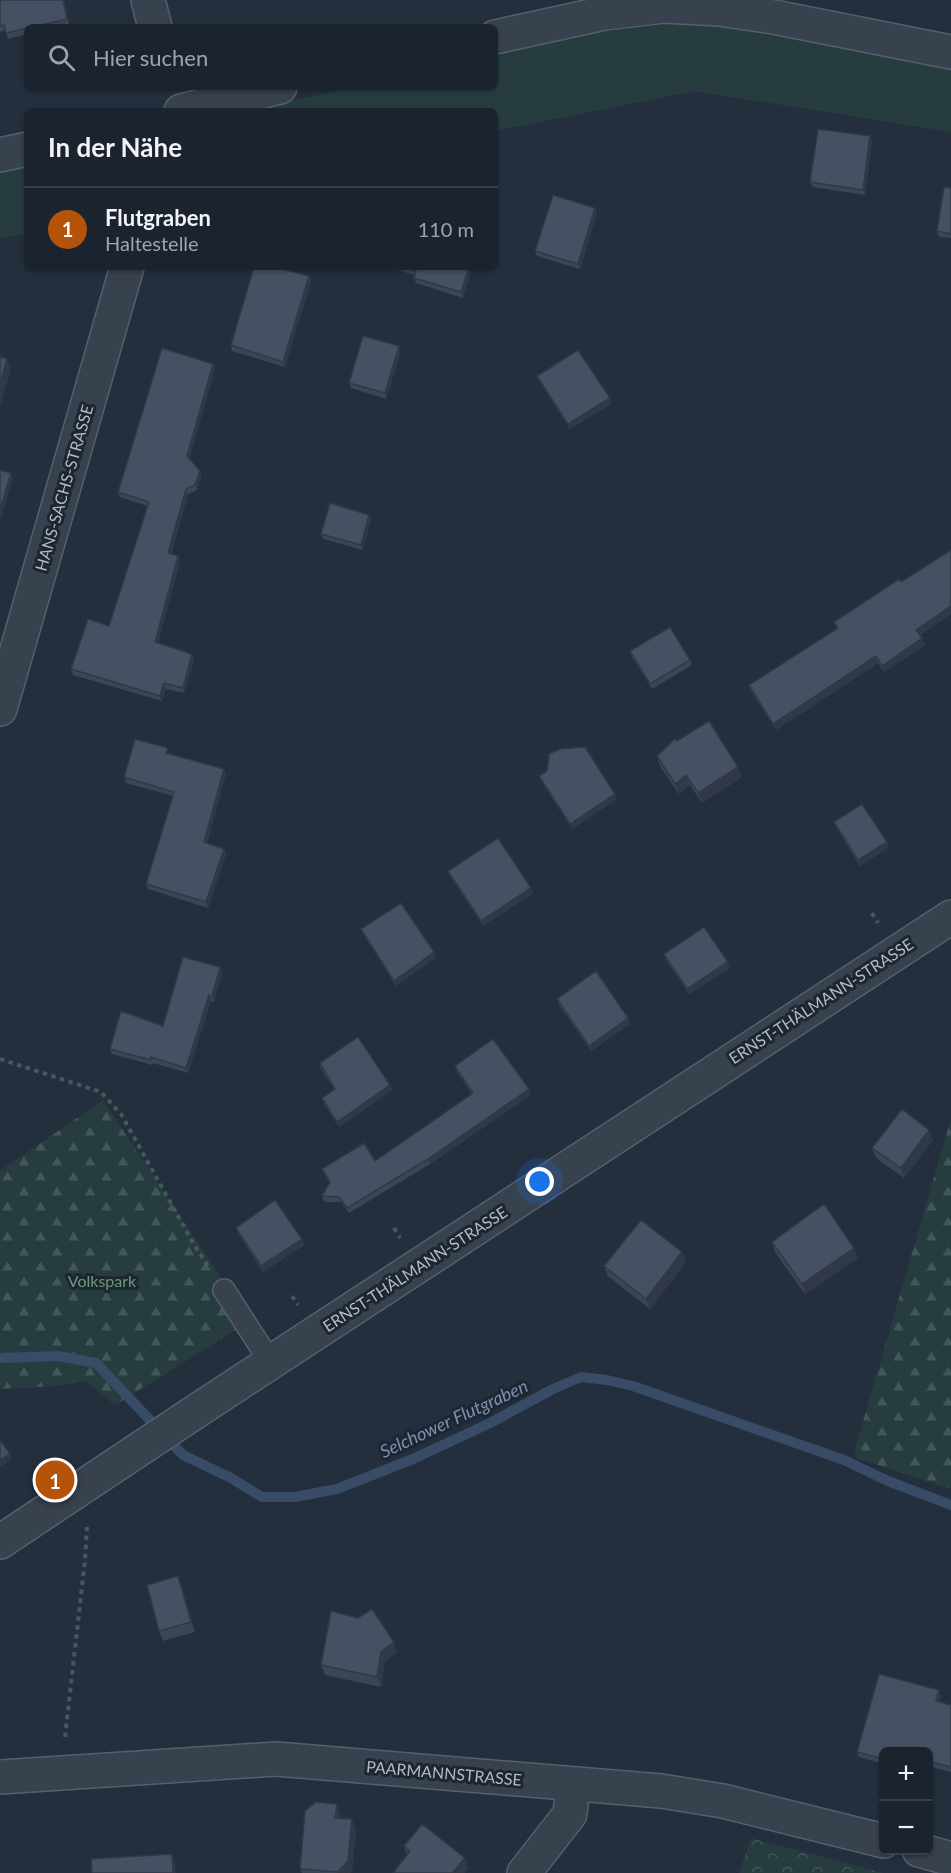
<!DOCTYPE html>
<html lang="de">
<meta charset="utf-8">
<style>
:root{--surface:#1b232e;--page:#242b36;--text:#f1f3f6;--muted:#a0a4aa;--line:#39404a;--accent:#b45309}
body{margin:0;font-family:Lato,sans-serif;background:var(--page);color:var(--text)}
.controls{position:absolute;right:18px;bottom:18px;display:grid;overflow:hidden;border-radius:9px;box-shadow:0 2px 4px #0004}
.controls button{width:54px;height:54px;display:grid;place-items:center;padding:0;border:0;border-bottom:2px solid var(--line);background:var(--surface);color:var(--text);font:30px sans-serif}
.you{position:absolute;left:540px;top:1182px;width:21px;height:21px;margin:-15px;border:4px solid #fff;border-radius:50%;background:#1a73e8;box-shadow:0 0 0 9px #1a73e833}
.badge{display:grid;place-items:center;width:39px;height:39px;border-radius:50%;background:var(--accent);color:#fff;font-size:20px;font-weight:700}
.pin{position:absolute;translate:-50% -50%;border:3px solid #fff;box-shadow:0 2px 6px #0006}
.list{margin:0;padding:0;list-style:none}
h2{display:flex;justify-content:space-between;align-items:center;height:78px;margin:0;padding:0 24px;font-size:26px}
h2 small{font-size:20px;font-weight:400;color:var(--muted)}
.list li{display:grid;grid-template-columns:39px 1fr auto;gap:18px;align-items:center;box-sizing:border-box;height:84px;padding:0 24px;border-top:2px solid var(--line)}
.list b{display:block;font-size:22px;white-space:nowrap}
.list p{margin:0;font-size:20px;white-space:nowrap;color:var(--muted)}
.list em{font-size:20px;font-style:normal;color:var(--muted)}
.icon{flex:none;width:33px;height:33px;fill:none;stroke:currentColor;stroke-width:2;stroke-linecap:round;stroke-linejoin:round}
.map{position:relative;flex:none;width:951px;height:1873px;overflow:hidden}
.search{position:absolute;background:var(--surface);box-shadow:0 2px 4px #0004;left:24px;top:24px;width:474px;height:66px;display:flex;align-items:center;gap:15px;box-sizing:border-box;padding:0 21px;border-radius:9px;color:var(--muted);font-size:22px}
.panel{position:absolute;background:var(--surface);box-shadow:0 2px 4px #0004;left:24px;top:108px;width:474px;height:162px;border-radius:9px}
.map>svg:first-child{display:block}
</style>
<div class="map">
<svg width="951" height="1873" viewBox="0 0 951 1873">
<defs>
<pattern id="forest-firs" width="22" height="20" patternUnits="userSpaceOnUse" patternTransform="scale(1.5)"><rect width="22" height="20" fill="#263c3f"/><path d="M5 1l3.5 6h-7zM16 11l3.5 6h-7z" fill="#435659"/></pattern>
<pattern id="park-crowns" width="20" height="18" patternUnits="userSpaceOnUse" patternTransform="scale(1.5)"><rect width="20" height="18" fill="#263c3f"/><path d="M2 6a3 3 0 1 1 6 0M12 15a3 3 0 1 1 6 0" fill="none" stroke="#435659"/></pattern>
</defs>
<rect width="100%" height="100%" fill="#242f3e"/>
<path fill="#263c3f" d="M657,23L749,28L951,67V132L694,91L495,131V111H245L354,87H495V53L583,32Z
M27,163V233L0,239V170Z"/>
<path fill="url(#forest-firs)" d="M103,1100L250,1321L115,1405L85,1381L56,1386L0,1389V1171Z
M951,1119V1489L856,1458L855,1449Z"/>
<path fill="url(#park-crowns)" d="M751,1838L883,1873H739Z"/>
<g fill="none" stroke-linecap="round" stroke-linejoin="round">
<path stroke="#394c67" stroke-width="10" d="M0,1358L58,1356L96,1363L183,1455L231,1478L262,1497H295L337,1489L413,1459L490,1423L553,1389L581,1377L607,1380L633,1386L844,1460L888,1481L951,1505"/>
<defs>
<path id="service" d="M224,1290L271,1363"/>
<path id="minor" d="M148,0L155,27
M495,37L605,13L664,6L719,9L774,17L951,52
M181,111L280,87
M0,155L27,149
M0,709L127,267
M0,1777L276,1759L661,1791L723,1801L884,1841
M919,1850L951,1859
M524,1873L570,1814L573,1784"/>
<path id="tertiary" d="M0,1542L198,1410L951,917"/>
</defs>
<use href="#service" stroke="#565f6c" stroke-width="24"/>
<use href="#minor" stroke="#565f6c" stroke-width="36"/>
<use href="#tertiary" stroke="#565f6c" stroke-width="36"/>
<path stroke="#44595c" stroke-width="4" stroke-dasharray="4.5 4.5" stroke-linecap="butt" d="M872,913L878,923
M0,1059L101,1092L121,1114L193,1243L208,1266
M394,1228L400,1238
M292,1296L298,1305
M65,1737L85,1560L87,1527"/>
<use href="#service" stroke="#38414e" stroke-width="21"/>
<use href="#minor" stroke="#38414e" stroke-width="33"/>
<use href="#tertiary" stroke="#38414e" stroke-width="33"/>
</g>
<path fill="#3b4654" d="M0,0H64L69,24L57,27H27V34L8,39L5,30L0,32Z
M872,141L865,195L812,187L810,182Z
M951,188V238L939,237L937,231Z
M595,208L597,213L580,269L537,256L535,251Z
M387,267H472L463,298L416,283L414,278V275Z
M311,282L285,367L232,351L231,345Z
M401,351L386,399L351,388L349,383Z
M213,364L215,369L189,459L200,471L201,476L197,490L188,494L171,554L178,556L180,561L158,643L192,654L194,659L184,693L166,689L162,701L73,675L71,669L109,626L147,506L120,497L118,492Z
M537,376L611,404L570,429L539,381Z
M369,515L371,520L363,550L323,539L321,534Z
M901,582L951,614L920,635L925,645L884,672L878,663L776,730L751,691L749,685L837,629L834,622Z
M630,651L690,660L692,665L652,689L632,657Z
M677,741L742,777L702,803L690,785L679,794L660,766L657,756Z
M170,754L226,774L207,843L224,849L226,854L208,908L148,889L146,884L173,796L126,783L124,777Z
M539,776L615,794L617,799L572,829L541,781Z
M834,822L889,847L860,866L836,827Z
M448,871L533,893L483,926L450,876Z
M361,929L434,952L436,957L396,986L363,934Z
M664,954L730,968L689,994L666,960Z
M220,967L222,972L214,1002L211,1001L188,1073L153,1063L152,1065L112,1054L110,1049L163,1026Z
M557,999L628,1018L630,1024L591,1051L559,1005Z
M320,1063L390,1085L392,1090L339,1127L324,1104L322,1098L334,1089L321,1069Z
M455,1066L529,1089L531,1095L430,1164L349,1213L341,1202H324L322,1196L329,1183L322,1169L375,1161L472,1094L457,1072Z
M933,1140L904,1178L876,1158L872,1148Z
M236,1228L304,1245L263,1272L238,1233Z
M772,1242L858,1258L805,1294L775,1252Z
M682,1252L686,1262L650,1309L608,1276L604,1266Z
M178,1576L195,1632L163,1641L159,1631Z
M358,1618L397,1652L385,1662L381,1687L325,1675L321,1665Z
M941,1696L939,1702L951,1705V1772L928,1766V1752H884V1764L859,1757L857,1752Z
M340,1814V1818L356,1830L352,1871L350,1873H302L300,1869Z
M404,1846L465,1858L468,1868L464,1873H393L407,1855Z"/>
<path fill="#303945" d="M870,136L872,141L865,195L863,190Z
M595,208L597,213L580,269L578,264Z
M469,267H472L463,298L461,292Z
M309,276L311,282L285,367L283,362Z
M399,346L401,351L386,399L385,393Z
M7,359L11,370L0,407V384Z
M213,364L215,369L189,461L187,456Z
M610,398L611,404L570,429L568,424Z
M200,471L201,476L197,490L195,485Z
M11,473L13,478L0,521V510Z
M186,489L188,494L169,558L168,553Z
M369,515L371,520L363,550L361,545Z
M178,556L180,561L157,647L155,642Z
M951,606V614L918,636L916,630Z
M922,638L925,645L884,672L882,666Z
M192,654L194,659L184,693L183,688Z
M876,656L878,663L776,730L773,724Z
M164,683L166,689L162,701L160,696Z
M738,767L742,777L702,803L698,793Z
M224,769L226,774L206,848L204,842Z
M686,775L690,785L679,794L675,784Z
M615,794L617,799L572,829L570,824Z
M887,842L889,847L860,866L858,860Z
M224,849L226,854L208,908L206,902Z
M531,888L533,893L483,926L481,921Z
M434,952L436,957L396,986L394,981Z
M728,962L730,968L689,994L687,989Z
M220,967L222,972L214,1002L212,996Z
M209,995L211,1001L188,1073L186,1068Z
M628,1018L630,1024L591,1051L589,1046Z
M390,1085L392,1090L339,1127L337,1122Z
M529,1089L531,1095L430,1164L428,1159Z
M929,1130L933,1140L904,1178L901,1168Z
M302,1239L304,1245L263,1272L261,1266Z
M854,1248L858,1258L805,1294L802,1284Z
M682,1252L686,1262L650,1309L646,1299Z
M10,1454L12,1459L0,1467V1460Z
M178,1576L182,1586L195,1632L191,1622Z
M394,1642L397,1652L385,1662L381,1687L377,1677L381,1652Z
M939,1690L941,1696L938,1706L936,1701Z
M337,1804L340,1814L339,1828L335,1818Z
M352,1819L356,1830L352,1871L350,1873H338Z
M172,1854L175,1864L176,1873H173Z
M465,1858L468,1868L464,1873H452Z"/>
<path fill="#455162" stroke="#303945" stroke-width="1.5" d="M0,0H63L67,19L33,27H27V28L6,33L4,25L0,26Z
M818,129L870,136L863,190L810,182Z
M944,187L951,188V234L937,231Z
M553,195L595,208L578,264L535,251Z
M254,267H276L309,276L283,362L231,345Z
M402,267H469L461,292L414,278L416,271Z
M363,336L399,346L385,393L349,383Z
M162,348L213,364L187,456L200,471L195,485L186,489L168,553L178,556L155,642L192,654L183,688L164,683L160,696L71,669L88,619L109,626L149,502L118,492Z
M578,350L610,398L568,424L537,376Z
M0,357L7,359L0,384Z
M0,470L11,473L0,510Z
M330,503L369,515L361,545L321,534Z
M951,550V606L916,630L922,638L882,666L876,656L773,724L749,685L838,628L834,622L899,579L901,582Z
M670,627L690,660L650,684L630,651Z
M709,721L738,767L698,793L686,775L675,784L657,756L675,739L677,741Z
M135,739L168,748L166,753L224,769L204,842L224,849L206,902L146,884L174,792L124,777Z
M585,747L615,794L570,824L539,776L547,771L549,754L560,749Z
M862,804L887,842L858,860L834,822Z
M498,838L531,888L481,921L448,871Z
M401,903L434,952L394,981L361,929Z
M704,927L728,962L687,989L664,954Z
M183,957L220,967L212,996L209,995L186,1068L151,1057V1060L110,1049L121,1011L163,1026Z
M596,971L628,1018L589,1046L557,999Z
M358,1037L390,1085L337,1122L322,1098L335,1089L320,1063Z
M493,1039L529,1089L428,1159L347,1208L339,1197L322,1196L330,1182L322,1169L364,1143L375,1161L473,1093L455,1066Z
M902,1109L929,1130L901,1168L872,1148Z
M275,1200L302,1239L261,1266L236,1228Z
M824,1204L854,1248L802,1284L772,1242Z
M641,1220L682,1252L646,1299L604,1266Z
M0,1440L10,1454L0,1460Z
M178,1576L191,1622L159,1631L147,1585Z
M372,1609L394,1642L381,1652L377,1677L321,1665L331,1611L358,1618Z
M879,1674L939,1690L936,1701L951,1705V1767L928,1761V1752H884V1759L857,1752Z
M316,1802L337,1804L335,1818L352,1819L348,1861L338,1872L300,1869L305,1811Z
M422,1824L465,1858L452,1873H393L410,1851L404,1846Z
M172,1854L173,1873H92L91,1859Z"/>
<g text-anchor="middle" stroke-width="6" stroke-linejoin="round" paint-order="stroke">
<g font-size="16" fill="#b4bcc9" stroke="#1d2633">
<text transform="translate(64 488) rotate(-74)" y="6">HANS-SACHS-STRASSE</text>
<text transform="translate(821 1001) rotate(-33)" y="6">ERNST-THÄLMANN-STRASSE</text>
<text transform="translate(415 1269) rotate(-33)" y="6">ERNST-THÄLMANN-STRASSE</text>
<text transform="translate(444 1773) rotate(5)" y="6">PAARMANNSTRASSE</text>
</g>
<g font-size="16" fill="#6b9a76" stroke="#1d2633">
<text x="102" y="1287">Volkspark</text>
</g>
<g font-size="18" font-style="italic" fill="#7c92b1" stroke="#1d2633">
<text transform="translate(454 1419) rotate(-25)" y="6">Selchower Flutgraben</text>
</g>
</g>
</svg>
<div class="controls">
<button>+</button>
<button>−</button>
</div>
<div class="you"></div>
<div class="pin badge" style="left:55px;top:1480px">1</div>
<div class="search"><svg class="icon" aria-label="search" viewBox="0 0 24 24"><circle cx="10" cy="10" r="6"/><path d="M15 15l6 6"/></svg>Hier suchen</div>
<section class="panel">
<h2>In der Nähe<small></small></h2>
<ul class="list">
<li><span class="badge">1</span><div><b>Flutgraben</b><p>Haltestelle</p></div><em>110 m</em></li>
</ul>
</section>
</div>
